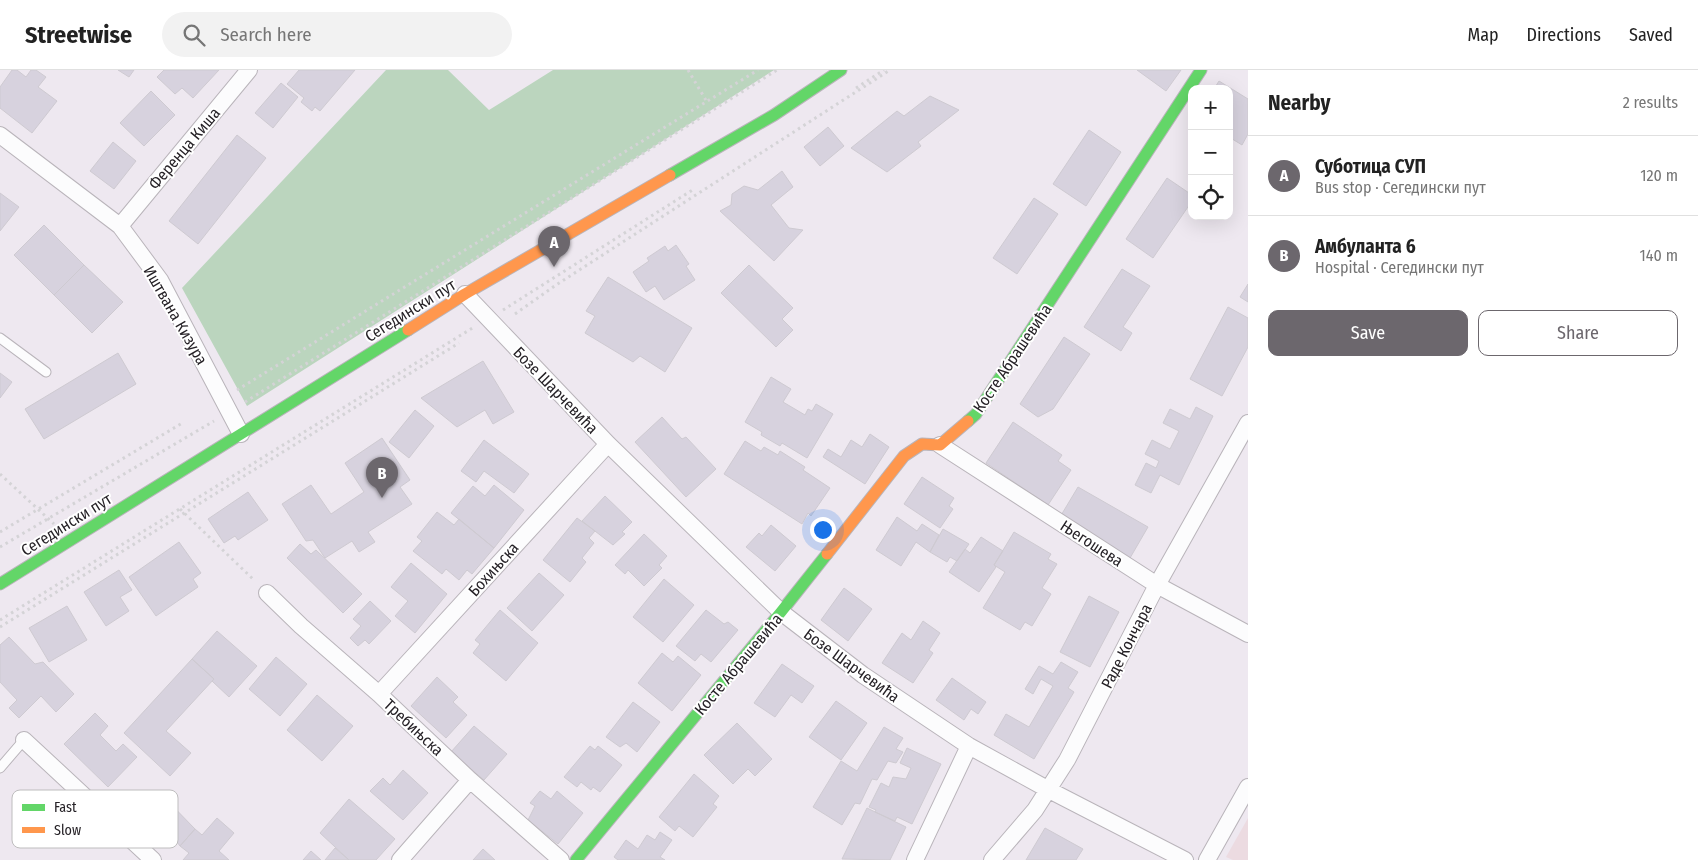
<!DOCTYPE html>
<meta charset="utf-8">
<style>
:root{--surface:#fff;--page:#f2f2f2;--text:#222;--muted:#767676;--line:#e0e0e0;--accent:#6c676d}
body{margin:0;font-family:"Fira Sans Condensed",sans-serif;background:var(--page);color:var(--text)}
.controls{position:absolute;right:15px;top:15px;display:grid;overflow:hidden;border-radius:10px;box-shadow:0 5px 20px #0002}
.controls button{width:45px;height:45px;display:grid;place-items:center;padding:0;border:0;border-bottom:1px solid var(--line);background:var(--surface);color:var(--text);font:25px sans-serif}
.you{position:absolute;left:822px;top:459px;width:18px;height:18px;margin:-12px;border:4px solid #fff;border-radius:50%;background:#1a73e8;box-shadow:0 0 0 8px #1a73e833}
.badge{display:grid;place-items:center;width:32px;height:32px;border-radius:50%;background:var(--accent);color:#fff;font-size:16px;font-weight:700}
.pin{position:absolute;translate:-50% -41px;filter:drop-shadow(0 1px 2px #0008)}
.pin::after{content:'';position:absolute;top:26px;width:18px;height:15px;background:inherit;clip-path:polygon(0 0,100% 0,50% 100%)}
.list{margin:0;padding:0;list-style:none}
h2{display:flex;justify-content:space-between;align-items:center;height:65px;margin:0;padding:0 20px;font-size:21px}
h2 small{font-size:16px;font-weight:400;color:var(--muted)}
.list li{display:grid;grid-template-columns:32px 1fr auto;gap:15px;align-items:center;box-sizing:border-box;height:80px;padding:0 20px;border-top:1px solid var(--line)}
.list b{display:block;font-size:19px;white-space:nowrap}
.list p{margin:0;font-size:16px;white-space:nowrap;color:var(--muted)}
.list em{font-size:16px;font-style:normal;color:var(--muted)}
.actions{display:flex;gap:10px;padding:15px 20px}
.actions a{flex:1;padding:11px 0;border:1px solid var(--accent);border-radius:10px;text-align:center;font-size:18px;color:var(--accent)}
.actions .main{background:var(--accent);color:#fff}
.icon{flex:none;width:28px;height:28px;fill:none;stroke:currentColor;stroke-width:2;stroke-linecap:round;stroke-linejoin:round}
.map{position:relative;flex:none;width:1248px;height:790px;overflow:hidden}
header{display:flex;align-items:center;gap:30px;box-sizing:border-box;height:70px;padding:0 25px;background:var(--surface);border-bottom:1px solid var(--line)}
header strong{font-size:24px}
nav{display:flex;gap:28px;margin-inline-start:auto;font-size:18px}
.search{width:350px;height:45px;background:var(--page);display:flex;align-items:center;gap:12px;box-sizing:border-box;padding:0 18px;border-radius:28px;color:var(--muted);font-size:19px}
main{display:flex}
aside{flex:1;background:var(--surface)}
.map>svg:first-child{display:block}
</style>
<header>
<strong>Streetwise</strong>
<div class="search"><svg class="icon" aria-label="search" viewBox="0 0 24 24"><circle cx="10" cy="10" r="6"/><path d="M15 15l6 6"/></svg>Search here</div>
<nav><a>Map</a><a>Directions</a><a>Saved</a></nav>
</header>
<main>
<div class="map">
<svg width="1248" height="790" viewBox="0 0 1248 790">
<rect width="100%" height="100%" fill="#eee8f0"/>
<path fill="#ecdbe1" d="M1248,748V790H1233L1226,787Z"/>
<path fill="#bbd5be" d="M386,0H448L489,40L553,0H774L247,336L182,218Z"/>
<path fill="#d7d2de" stroke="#cecad1" d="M12,0H17L26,7L31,0H36L46,7L38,17L57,31L32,63L0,38V17Z
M118,0H134L129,7Z
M164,0H219L193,28L182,18L175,24L157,7Z
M299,0H355L320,41L315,37L312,41L301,32L304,28L287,14Z
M1137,0H1181L1166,21Z
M1219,11L1248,29V64L1242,75L1229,67V19H1214Z
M281,13L298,27L273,58L255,43Z
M151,21L175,45L144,76L120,53Z
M930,26L959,40L918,72L921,76L887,102L851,78L897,41L904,46Z
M828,57L844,76L820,96L804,77Z
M1089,60L1121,82L1086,136L1053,114Z
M237,65L266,88L198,174L169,151Z
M113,72L136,91L114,119L90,101Z
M782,101L793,117L771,135L789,158L803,160L774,191L720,141L731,135L732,124L744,116L758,120Z
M1167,108L1192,125V131L1153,188L1126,169Z
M0,123L19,137L0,161Z
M1034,128L1058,144L1017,204L993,188Z
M44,155L84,195L54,225L14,185Z
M676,175L689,194L686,196L695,210L664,230L655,216L646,222L633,202L649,191L647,188L665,176L668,181Z
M84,195L123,232L92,263L54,225Z
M749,195L793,238L782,249L793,260L776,277L721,223Z
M1122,199L1150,216L1123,257L1132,263L1121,281L1084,257Z
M608,207L692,258L665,302L640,286L633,292L585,263L595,246L586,241Z
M1248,214V232L1240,227Z
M1228,237L1248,248V277L1222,326L1190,309Z
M1064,267L1090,284L1053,339L1038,347L1020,334Z
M118,283L136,314L44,369L25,339Z
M483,291L514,342L493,354L485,340L457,357L421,328Z
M0,303L12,312L0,328Z
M771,307L791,319L783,332L805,345L808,339L812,341L816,334L833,344L807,388L782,373L780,376L761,365L762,362L745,352Z
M1196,337L1213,346L1179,415L1160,405L1151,423L1135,415L1146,393L1156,398L1159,391L1145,384L1152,370L1170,379L1179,361L1163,353L1170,339L1190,349Z
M415,340L434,356L409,388L389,372Z
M662,347L682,369L686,367L716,399L686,427L635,372Z
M1013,352L1062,385L1058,391L1071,400L1048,435L986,393Z
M870,364L889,377L865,414L823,387L828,379L841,387L851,370L862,377Z
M382,368L410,410L400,417L412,434L368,462L375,472L359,482L352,471L325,488L313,470L306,471L282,434L311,415L331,444L364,422L345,393Z
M484,370L529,404L514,423L484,401L476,412L461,401Z
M745,371L761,381L764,377L778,385L780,381L805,397L803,400L830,418L811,446L808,443L802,454L724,404Z
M922,407L954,428L949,436L953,439L940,458L904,434Z
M494,415L524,440L494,478L451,443L473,416L485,426Z
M1078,417L1148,457L1130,488L1060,447Z
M248,422L268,450L238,470L235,466L224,473L208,449Z
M605,426L632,452L622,462L625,464L613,475L582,451Z
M437,442L454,455L459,449L494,478L472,504L467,500L459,510L446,499L442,504L413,481L422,471L417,467Z
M897,447L917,461L922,454L939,465L930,482L916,472L901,496L876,480Z
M577,448L595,461L589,468L594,473L582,488L586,492L570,512L543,490Z
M771,455L796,476L775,501L746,477L759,463L762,466Z
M943,459L969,474L957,491L950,487L947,492L930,482Z
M1014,462L1051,484L1048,489L1057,494L1042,518L1051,524L1032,556L1025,552L1020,560L983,538L1005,502L994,495Z
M644,464L667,486L659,495L662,498L644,516L628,500L625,504L615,495Z
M981,467L1003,481L994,495L996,497L979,522L949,502L965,479L970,483Z
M179,472L201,503L193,509L198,517L156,546L129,507Z
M300,474L311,484L316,480L362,524L343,543L287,488Z
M411,493L447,524L415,563L395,546L408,531L391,517Z
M119,500L132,520L120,527L129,541L106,556L84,522Z
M539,503L564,525L532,561L507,538Z
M664,509L694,535L663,572L633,547Z
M844,518L872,539L848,571L821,550Z
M1089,526L1119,542L1090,597L1060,582Z
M370,531L391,551L369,574L365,570L358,576L350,568L361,556L353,549Z
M67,536L87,570L49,592L29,558Z
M500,540L538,573L506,611L473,583L480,574L475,570Z
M706,540L724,554L728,552L738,560L711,592L701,584L695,591L676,576Z
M923,551L940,563L929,580L933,583L913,613L882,593L902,563L911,570Z
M217,561L257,596L229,627L212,611L214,609L192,589Z
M9,567L35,594L43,592L74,624L56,642L41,626L19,648L9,638L17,630L0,612V575Z
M662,583L673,592L678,586L701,605L672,641L638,613Z
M276,587L307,614L280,646L249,619Z
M192,589L214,609L166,661L191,683L170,706L124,663Z
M1061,592L1078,602L1068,618L1074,622L1034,689L994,665L1006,644L1029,657L1053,616L1041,609L1033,624L1025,619L1039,596L1053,604Z
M782,594L814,616L802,633L791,625L775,647L754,633Z
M437,607L458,627L453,632L467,645L446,668L411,636Z
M952,608L986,632L978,644L971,639L964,650L936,630Z
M317,625L353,656L322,691L287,660Z
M836,631L867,653L841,690L809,667Z
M633,632L660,652L637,682L626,673L620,677L606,667Z
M95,643L108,656L100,665L116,681L123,674L137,687L108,717L64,674Z
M737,653L772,689L755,706L748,699L733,714L704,685Z
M474,656L507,684L484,710L451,682Z
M884,657L903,668L896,679L903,682L896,693L888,691L877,710L872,709L860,734L855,733L842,755L813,737L841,691L857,701Z
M590,676L595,680L598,676L622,695L600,722L593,717L591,720L581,712L577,717L564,707Z
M907,678L941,694L912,754L897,747L895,751L875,742L876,740L869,737L881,713L889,717L893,707L906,709L911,698L900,693Z
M403,700L428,723L403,750L370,721L383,708L390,715Z
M694,704L719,726L713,734L717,737L693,767L679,756L675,761L659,747Z
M540,721L551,729L557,721L583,743L558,774L528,750L535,736L530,733Z
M161,724L195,759L180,776L174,768L166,777L140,748Z
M349,729L395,769L376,790H349L320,763Z
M867,738L906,757L890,790L842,789Z
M217,748L234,763L219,781L229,790H183L189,783L180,776L195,759L202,765Z
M1045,758L1083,779L1076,790H1026Z
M660,762L672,770L660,787L665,790H618L614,787L626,770L638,779L647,765L655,770Z
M335,778L349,790H325Z
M483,779L495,790H473Z
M311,781L321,790H303Z"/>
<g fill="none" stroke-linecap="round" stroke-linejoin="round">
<defs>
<path id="lane" d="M0,268L46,302
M0,698L24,670"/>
<path id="street" d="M0,65L120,156L160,210L241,364
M120,156L249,0
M465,224L608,374L781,542L863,605L969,676L1049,720L1185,790
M940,375L1157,515L1248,564
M267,523L301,556L379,624L470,710L561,790
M379,624L608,374
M24,670L153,790
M400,790L470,710
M915,790L969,676
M992,790L1035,740L1067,690L1157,515L1248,353
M1207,790L1248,717"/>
<path id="fast" d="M670,105L774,45L841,0
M968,351L976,344L1201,0
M0,514L408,260
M576,790L781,542L827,484"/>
<path id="slow" d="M408,260L465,224L670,105
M827,484L904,386L922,374L940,375L968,351"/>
</defs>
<use href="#lane" stroke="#b9b4ba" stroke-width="11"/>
<use href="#street" stroke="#b9b4ba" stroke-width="18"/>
<use href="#fast" stroke="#b9b4ba" stroke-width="13"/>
<use href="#slow" stroke="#b9b4ba" stroke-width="13"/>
<path stroke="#d4d3d6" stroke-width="3" stroke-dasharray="2.5 4" stroke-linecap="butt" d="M688,0L707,32
M856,18L884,0
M503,240L694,119
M515,244L556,215L890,0
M237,320L758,0
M245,332L777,0
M0,404L54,454
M180,439L255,511
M0,462L184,352
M0,477L214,351
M0,550L474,257
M0,557L459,273"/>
<use href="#lane" stroke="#fcfcfd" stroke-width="9"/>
<use href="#street" stroke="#fcfcfd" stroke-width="16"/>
<use href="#fast" stroke="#63d668" stroke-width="11"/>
<use href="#slow" stroke="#ff974d" stroke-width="11"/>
</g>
<g text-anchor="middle" stroke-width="4" stroke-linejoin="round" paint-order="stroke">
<g font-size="16" fill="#262227" stroke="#fff">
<text transform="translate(184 78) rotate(-50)" y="6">Ференца Киша</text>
<text transform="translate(410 240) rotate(-32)" y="6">Сегедински пут</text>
<text transform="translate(176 245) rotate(60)" y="6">Иштвана Кизура</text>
<text transform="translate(1012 288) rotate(-56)" y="6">Косте Абрашевића</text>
<text transform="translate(556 320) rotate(46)" y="6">Бозе Шарчевића</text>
<text transform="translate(66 454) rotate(-32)" y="6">Сегедински пут</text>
<text transform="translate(1092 473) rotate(33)" y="6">Његошева</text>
<text transform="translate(493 499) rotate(-48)" y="6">Бохињска</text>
<text transform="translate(1126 576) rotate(-63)" y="6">Раде Кончара</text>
<text transform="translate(738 594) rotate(-50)" y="6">Косте Абрашевића</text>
<text transform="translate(852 595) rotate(36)" y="6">Бозе Шарчевића</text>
<text transform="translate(414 657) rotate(43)" y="6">Требињска</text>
</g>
</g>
<rect x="12" y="720" width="166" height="58" rx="8" fill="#fff" stroke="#bebdbe" stroke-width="1"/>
<rect x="22" y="734" width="23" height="7" fill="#63d668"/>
<rect x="22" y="757" width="23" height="6" fill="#ff974d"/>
<g font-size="14" fill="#262227">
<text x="54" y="742">Fast</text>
<text x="54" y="765">Slow</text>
</g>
</svg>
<div class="controls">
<button>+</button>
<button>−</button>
<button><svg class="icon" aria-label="locate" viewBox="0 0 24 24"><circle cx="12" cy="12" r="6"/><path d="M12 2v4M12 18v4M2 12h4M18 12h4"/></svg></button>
</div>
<div class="you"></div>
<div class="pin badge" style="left:554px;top:197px">A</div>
<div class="pin badge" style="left:382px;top:428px">B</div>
</div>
<aside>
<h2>Nearby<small>2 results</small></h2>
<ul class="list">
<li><span class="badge">A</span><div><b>Суботица СУП</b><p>Bus stop · Сегедински пут</p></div><em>120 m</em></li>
<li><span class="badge">B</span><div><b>Амбуланта 6</b><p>Hospital · Сегедински пут</p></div><em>140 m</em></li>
</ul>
<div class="actions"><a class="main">Save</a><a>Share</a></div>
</aside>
</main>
